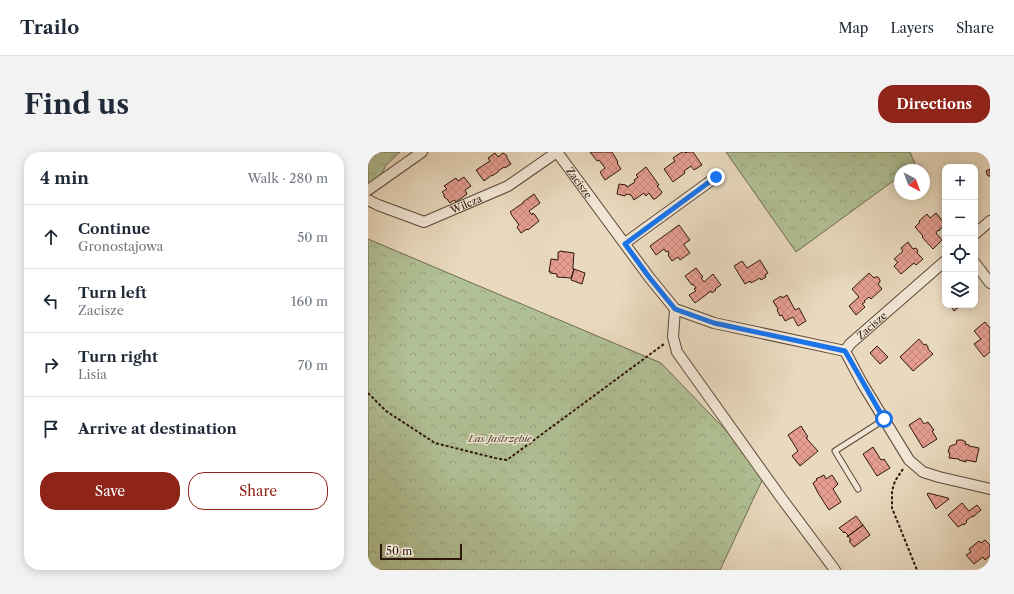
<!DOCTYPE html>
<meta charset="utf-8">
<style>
:root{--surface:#fff;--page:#f2f2f3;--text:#1f2937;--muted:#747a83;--line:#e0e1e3;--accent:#8f2418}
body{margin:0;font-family:"Libre Caslon Text",serif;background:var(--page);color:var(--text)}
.controls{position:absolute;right:12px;top:12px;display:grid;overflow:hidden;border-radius:8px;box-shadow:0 2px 10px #0003}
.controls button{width:36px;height:36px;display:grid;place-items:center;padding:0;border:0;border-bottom:1px solid var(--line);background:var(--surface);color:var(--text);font:20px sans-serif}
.compass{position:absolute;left:526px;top:12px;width:36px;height:36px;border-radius:50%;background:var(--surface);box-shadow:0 2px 10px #0003;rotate:139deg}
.scale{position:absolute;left:12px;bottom:10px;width:82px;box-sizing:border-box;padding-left:4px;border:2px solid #30170c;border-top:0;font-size:11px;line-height:14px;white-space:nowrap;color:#30170c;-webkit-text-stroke:3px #f1e6d5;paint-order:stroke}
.stop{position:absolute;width:12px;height:12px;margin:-9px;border:3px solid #1a73e8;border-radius:50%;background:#fff}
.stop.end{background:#1a73e8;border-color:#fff;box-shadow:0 1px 4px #0008}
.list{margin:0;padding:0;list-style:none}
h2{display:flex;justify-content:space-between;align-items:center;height:52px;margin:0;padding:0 16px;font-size:17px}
h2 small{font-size:13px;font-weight:400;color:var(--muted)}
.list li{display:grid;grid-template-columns:26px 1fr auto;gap:12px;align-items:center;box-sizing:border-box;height:64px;padding:0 16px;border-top:1px solid var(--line)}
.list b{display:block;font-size:15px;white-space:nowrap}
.list p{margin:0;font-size:13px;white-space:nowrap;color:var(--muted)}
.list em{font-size:13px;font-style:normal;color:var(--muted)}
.actions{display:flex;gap:8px;padding:12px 16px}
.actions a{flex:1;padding:9px 0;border:1px solid var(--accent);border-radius:16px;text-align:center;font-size:14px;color:var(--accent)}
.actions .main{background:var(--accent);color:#fff}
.icon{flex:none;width:22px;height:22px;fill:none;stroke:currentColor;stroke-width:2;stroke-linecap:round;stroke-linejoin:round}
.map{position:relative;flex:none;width:622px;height:418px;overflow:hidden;border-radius:16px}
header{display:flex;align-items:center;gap:24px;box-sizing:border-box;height:56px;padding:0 20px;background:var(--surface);border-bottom:1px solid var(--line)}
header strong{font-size:19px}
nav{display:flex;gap:22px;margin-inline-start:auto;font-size:14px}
.intro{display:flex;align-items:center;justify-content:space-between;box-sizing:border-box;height:96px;padding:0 24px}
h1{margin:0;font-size:28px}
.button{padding:10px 18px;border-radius:16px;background:var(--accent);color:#fff;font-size:14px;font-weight:700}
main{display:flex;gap:24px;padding:0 24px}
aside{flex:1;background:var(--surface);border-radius:16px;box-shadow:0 2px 10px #0003}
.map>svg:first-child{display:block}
</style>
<header>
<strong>Trailo</strong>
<nav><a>Map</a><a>Layers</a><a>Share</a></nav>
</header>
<div class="intro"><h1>Find us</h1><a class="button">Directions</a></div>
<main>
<aside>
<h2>4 min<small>Walk · 280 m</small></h2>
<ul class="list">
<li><svg class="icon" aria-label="ahead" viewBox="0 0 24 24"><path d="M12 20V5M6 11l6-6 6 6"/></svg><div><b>Continue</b><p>Gronostajowa</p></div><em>50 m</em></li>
<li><svg class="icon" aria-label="left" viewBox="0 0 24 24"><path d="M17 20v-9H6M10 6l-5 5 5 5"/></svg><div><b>Turn left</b><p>Zacisze</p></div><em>160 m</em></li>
<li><svg class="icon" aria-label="right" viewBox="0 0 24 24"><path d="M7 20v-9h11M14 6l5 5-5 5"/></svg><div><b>Turn right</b><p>Lisia</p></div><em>70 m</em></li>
<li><svg class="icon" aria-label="arrive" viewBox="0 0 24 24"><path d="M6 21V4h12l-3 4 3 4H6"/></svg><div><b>Arrive at destination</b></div></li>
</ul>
<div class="actions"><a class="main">Save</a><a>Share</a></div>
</aside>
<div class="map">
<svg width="622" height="418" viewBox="0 0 622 418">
<defs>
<pattern id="forest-crowns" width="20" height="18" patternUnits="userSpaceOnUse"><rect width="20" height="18" fill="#b1c095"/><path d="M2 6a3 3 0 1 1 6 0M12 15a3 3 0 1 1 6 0" fill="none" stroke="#99a47f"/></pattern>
<pattern id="building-cross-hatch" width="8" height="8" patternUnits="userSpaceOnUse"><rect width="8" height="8" fill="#e49d8f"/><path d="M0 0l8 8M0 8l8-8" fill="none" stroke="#c4867a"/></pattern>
</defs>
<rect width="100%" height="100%" fill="#e9d9be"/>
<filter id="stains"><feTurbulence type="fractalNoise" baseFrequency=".005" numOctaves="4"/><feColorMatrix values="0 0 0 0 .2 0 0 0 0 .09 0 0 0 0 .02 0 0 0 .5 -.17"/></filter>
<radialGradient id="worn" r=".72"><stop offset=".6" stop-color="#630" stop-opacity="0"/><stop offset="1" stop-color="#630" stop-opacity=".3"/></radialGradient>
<path fill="url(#forest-crowns)" stroke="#706c50" d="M0,0H32L18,13L0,50Z
M358,0H542L547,12L540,18H532V24L428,100Z
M0,87L293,211L398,320L352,418H0Z"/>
<path fill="url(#building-cross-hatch)" stroke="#30170c" d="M222,0H244L250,10L249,11L253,17L237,28L232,20L237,16L231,8L229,9Z
M314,0H317L318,1L319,0H325L334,13L326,18L323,14L316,19L317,21L305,30L296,17L307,9L305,6Z
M127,1L130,5L135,1L138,3L139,5V6L143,12L137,16L136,15L130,19V20L124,24V23L116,29L108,18L122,9L120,6Z
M278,15L291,33L289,34L294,40L293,42L287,47H285L281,41L278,44L276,41L266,48L263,43L258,42L257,44L249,42L251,32L258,33L259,35L267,30L266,28L270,25L268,23Z
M622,17V24H620L619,22L618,19Z
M96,25L103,34L97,38L99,42L88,50L86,48L82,51L79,47L76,45V42L74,40L79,37L76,34L88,26L90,29Z
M166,42L172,51L161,59L164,63L165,61L167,63L171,69L160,78L159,77L153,81L149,75L151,73L143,62V61L142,60L155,51V50Z
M568,61L577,72V74L573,76L571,78H572L571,79L570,78L568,81L574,88L565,97L554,85L555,84L547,75L552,70L551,69L559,62L562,66Z
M311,73L322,88L316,92V93L322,101L312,108L310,105L304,109L300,103L301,102L300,99L298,100L296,97L288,103L282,94Z
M540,90L545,97L548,96L550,99L549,101L555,107L548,113L546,111L533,122L526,114L530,110L526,107L535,99L533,96Z
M192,99L206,101L205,114V117H206L203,126L189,125V122L182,121V119L181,120L183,107L190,108V100H192Z
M392,108L400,121L397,123L398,125L393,128L392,126L383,131L382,129L377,132L366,114L374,109L379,116Z
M328,116L335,125L333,126L336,130L345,122L353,133L347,137L348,138L344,141L343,139L327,151L321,143L328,139L326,137L328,136L325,132L324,133L317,124Z
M206,117L217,121L214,132L203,128Z
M501,121L506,126L507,125H510L512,128V130L510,132L514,137L503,147L501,145L496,149L497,150L494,152L497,155L488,163L481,154L491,145L484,137Z
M419,143L427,158L431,156L438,169L430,174L425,165L417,169L414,163L412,164L409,158L410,157L405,149L413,144L414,146Z
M582,153H596L592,156L591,155L586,159Z
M617,170L622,176V200L616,205L606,192L613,187L606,179Z
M551,187L556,193L558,192L560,195V197L565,202L545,219L532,205Z
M509,194L520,205L512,212L502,201Z
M552,266L556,272L560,270L566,278L564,279L569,287L555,296L541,273Z
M433,274L440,285L438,286L450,299L432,314L424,304L430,299L420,283Z
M589,288H594L598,290L597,292L601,293V294L611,296L608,310L598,308V310L591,308V307L581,306L582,301L580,300L582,294H583L584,293H586L588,292Z
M505,295L513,308L516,307L522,316L509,324L495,302Z
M456,323L458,327L464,323L470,332L465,337L473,350L461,358L450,341L445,331L449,328L448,327Z
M560,341L580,346L581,347L568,357L559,342Z
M594,351L601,359L609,353L613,358L605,365L604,364L598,369L599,370L596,373L595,372L590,375L580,363Z
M488,364L495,373L479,385L480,383L477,380L476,381L471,376Z
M495,373L502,383L486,395L481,389L483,388L480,384L479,385Z
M617,388L622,393V404L617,408L615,405L606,412L598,403L603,400L601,397L611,389L613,391Z"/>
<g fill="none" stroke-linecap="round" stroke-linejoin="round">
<defs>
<path id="lane" d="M490,337L467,299L517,267"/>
<g id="street">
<path id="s1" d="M189,0L281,125L307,157L346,171L477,199L482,192L577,109"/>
<path d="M0,38L54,0"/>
<path id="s2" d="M0,48L10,53L56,70L140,34L189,0"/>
<path d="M607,82L622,69"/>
<path d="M257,91L348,25"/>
<path d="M607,111L622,131"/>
<path d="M307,157L305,185L309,200L414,347L467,418"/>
<path d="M477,199L494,231L541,308L555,320L571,325L622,337"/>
</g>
</defs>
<use href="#lane" stroke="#5e4838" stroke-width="7"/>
<use href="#street" stroke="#5e4838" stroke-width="12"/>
<path stroke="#30170c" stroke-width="2" stroke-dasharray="3 2" stroke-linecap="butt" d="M0,241L18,259L67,291L127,306L139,308L296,192
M535,317L527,329L524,339V356L549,418"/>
<use href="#lane" stroke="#f1e6d5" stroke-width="5"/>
<use href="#street" stroke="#f1e6d5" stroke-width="10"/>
</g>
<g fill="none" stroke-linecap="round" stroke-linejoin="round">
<path stroke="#1a73e8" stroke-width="5" d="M348,25L257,92L281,125L307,157L346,171L477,199L516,267"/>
</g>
<g text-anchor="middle" stroke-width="3" stroke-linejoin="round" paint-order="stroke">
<g font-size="10" fill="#30170c" stroke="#f1e6d5">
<text dy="4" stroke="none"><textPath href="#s1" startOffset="38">Zacisze</textPath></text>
<text dy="4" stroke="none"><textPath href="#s2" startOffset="106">Wilcza</textPath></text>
<text dy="4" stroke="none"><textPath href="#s1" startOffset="409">Zacisze</textPath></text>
</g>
<g font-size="10" font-style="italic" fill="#574a35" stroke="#f1e6d5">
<text x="132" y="290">Las Jastrzębie</text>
</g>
</g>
<rect width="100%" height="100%" filter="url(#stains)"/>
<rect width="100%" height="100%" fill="url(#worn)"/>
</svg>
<div class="controls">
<button>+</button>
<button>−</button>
<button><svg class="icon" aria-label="locate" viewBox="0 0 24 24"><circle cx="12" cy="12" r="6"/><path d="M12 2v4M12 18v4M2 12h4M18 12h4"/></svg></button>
<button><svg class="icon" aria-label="layers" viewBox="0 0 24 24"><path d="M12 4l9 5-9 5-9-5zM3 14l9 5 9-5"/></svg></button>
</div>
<svg class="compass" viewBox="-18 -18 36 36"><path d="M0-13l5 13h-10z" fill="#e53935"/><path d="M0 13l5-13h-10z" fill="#747a83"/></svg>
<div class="scale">50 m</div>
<div class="stop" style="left:516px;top:267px"></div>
<div class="stop end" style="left:348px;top:25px"></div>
</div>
</main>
